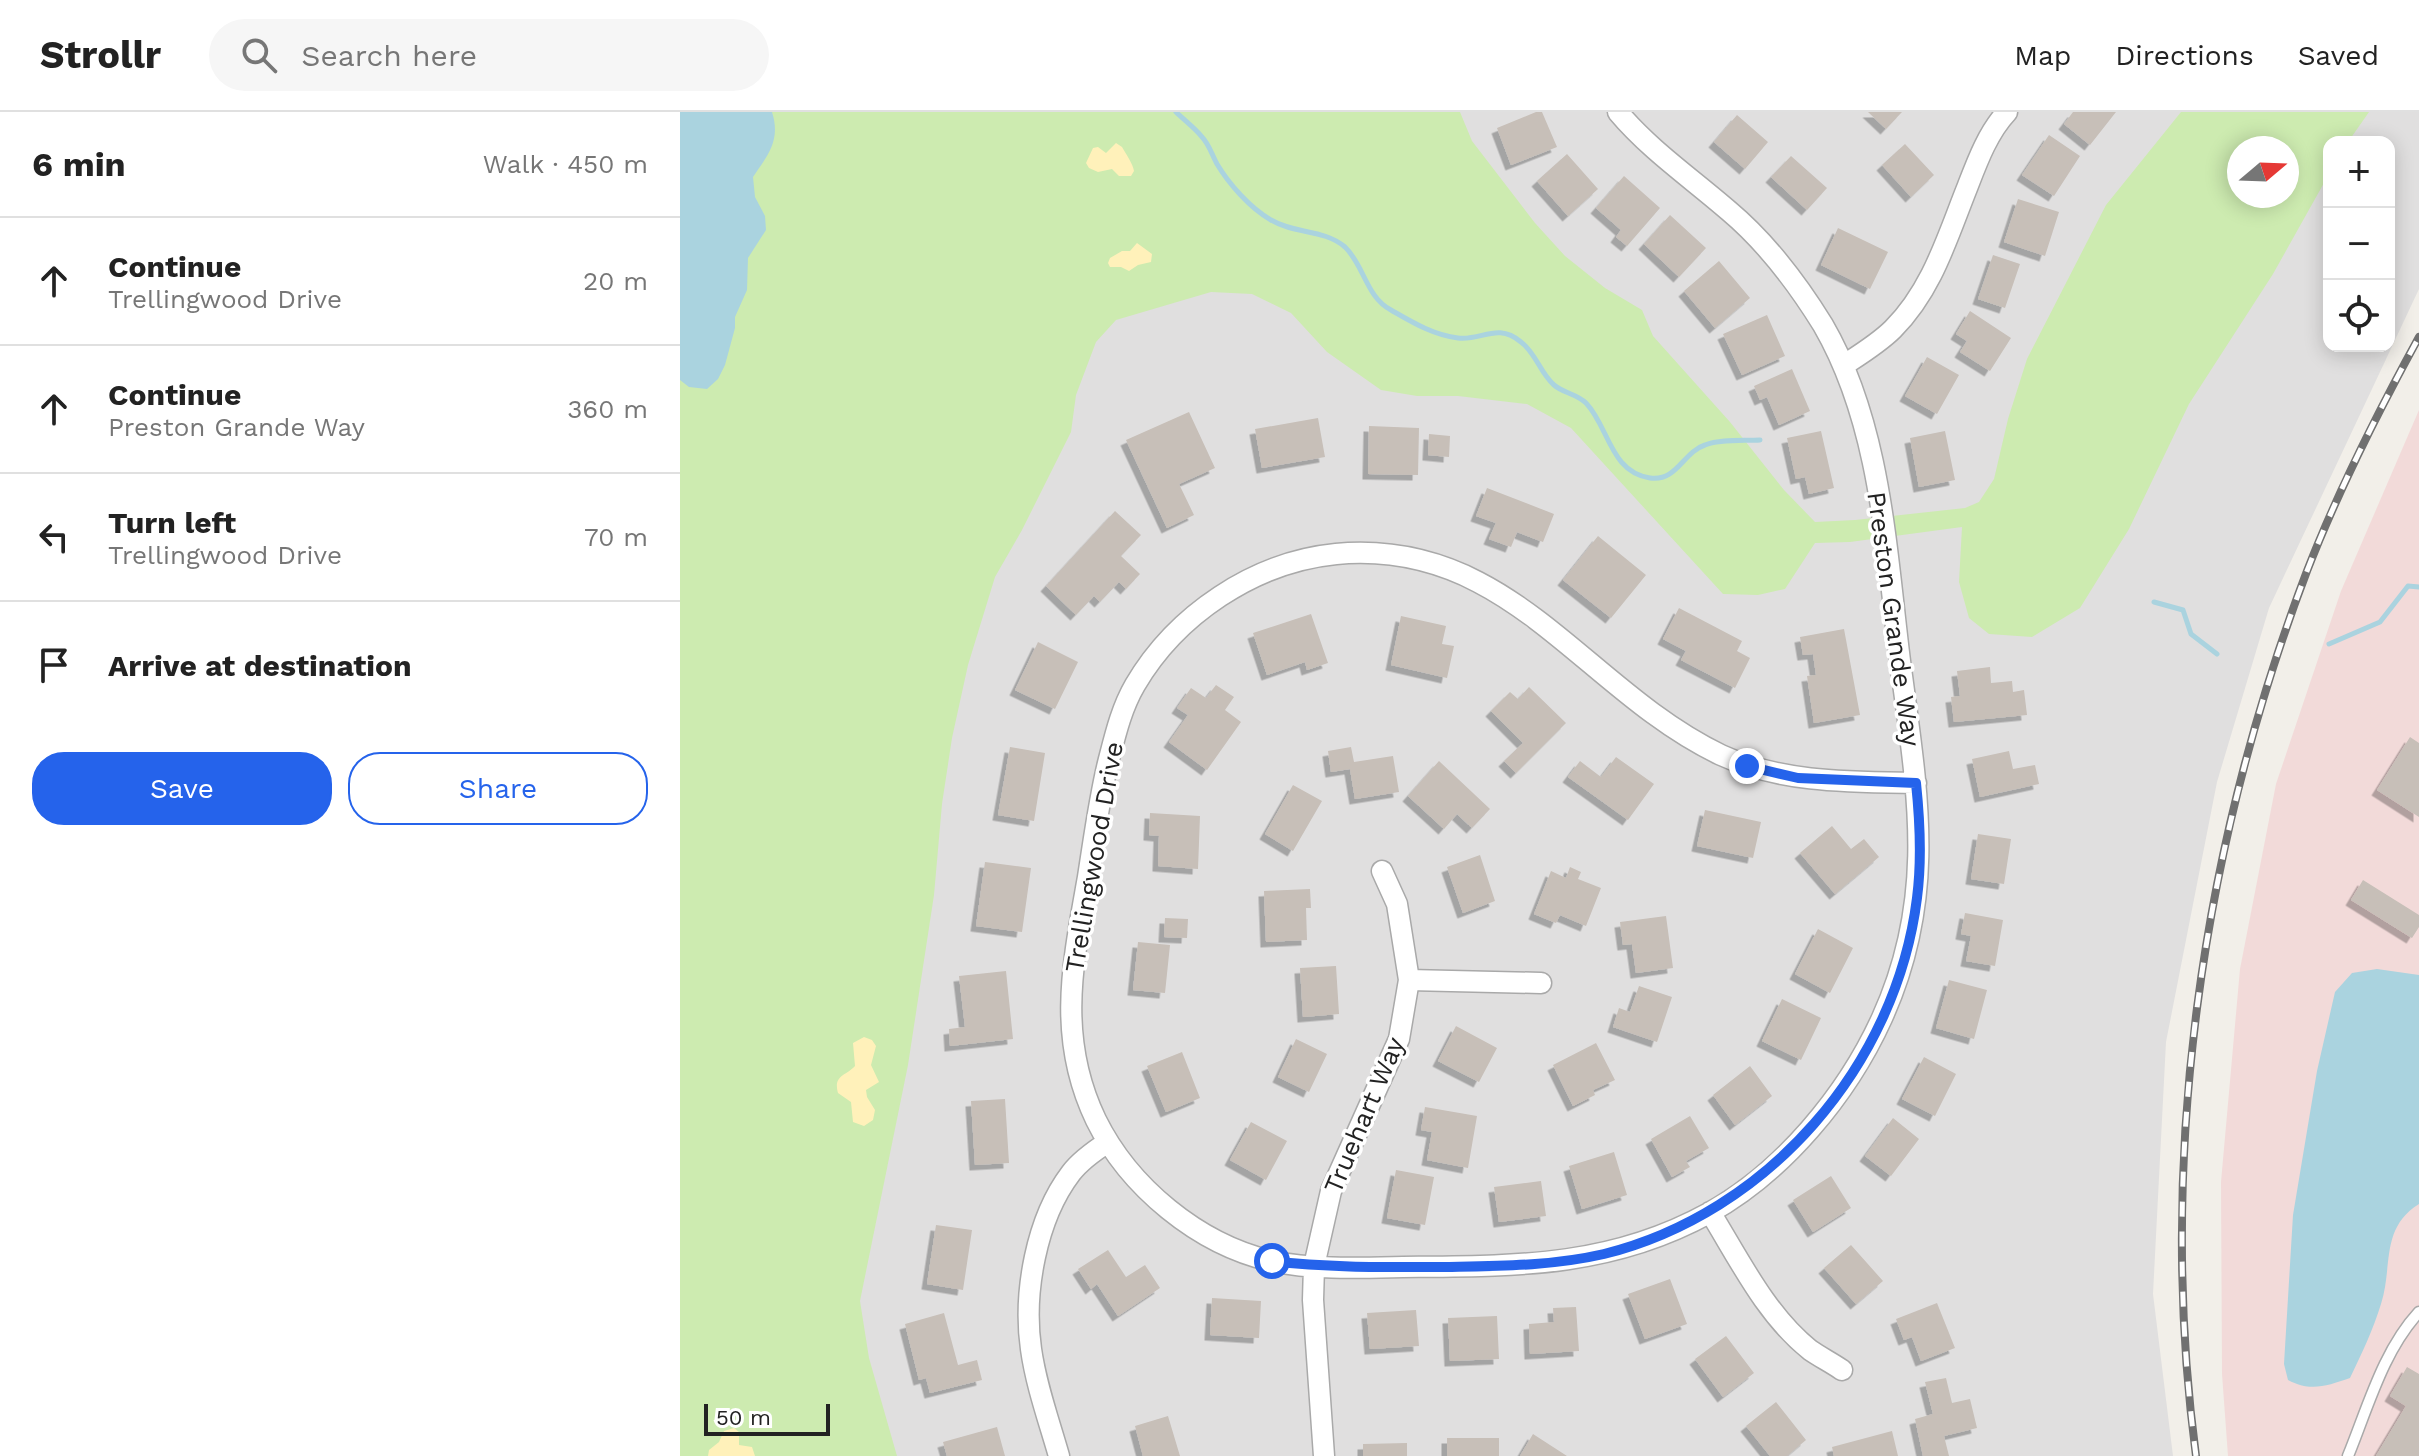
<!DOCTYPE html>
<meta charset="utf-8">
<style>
:root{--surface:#fff;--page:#f6f6f6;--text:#222;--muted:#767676;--line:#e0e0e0;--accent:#2563eb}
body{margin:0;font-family:"Work Sans",sans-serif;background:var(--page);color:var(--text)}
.controls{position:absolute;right:24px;top:24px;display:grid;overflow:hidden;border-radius:16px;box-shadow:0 4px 20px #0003}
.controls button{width:72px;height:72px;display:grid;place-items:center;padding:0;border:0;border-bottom:2px solid var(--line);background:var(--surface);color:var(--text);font:40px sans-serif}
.compass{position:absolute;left:1547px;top:24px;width:72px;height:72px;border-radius:50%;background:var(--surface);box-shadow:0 4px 20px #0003;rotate:71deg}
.scale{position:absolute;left:24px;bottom:20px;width:126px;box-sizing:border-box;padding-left:8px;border:4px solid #222;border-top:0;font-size:22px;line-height:28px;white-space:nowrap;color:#222;-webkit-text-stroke:6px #fff;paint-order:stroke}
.stop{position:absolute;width:24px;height:24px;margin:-18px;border:6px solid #2563eb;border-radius:50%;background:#fff}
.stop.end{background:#2563eb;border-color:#fff;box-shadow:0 2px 8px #0008}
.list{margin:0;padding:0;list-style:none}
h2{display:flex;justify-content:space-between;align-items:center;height:104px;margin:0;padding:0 32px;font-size:34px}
h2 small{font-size:26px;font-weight:400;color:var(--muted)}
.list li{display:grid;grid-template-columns:52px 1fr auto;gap:24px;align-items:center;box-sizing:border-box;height:128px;padding:0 32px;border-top:2px solid var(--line)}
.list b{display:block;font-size:30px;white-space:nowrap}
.list p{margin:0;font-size:26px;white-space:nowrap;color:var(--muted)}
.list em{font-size:26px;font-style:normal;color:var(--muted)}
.actions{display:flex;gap:16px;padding:24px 32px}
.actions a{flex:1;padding:18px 0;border:2px solid var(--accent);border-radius:32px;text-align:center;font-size:28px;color:var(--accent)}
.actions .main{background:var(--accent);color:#fff}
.icon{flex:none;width:44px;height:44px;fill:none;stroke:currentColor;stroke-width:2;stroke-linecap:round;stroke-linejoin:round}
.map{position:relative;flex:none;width:1739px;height:1344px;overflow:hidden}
header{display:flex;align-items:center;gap:48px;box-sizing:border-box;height:112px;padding:0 40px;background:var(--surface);border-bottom:2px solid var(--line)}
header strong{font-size:38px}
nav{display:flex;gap:44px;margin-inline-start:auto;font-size:28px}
.search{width:560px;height:72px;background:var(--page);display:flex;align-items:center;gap:20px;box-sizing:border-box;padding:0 28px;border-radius:44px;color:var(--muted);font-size:30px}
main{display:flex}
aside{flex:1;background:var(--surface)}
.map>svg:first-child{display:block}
</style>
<header>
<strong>Strollr</strong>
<div class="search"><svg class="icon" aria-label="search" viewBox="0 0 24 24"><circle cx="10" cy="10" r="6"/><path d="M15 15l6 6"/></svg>Search here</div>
<nav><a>Map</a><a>Directions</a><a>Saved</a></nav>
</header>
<main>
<aside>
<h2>6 min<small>Walk · 450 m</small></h2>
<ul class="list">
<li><svg class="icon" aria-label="ahead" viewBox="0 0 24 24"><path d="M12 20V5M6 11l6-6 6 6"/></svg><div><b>Continue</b><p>Trellingwood Drive</p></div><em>20 m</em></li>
<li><svg class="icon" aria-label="ahead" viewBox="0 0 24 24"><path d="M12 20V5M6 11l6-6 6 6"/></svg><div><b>Continue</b><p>Preston Grande Way</p></div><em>360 m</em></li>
<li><svg class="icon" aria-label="left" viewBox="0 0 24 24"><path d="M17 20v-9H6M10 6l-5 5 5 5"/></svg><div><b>Turn left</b><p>Trellingwood Drive</p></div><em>70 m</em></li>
<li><svg class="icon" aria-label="arrive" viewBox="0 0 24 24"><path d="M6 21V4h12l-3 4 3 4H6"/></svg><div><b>Arrive at destination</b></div></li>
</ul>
<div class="actions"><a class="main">Save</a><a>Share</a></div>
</aside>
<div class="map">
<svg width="1739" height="1344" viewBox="0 0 1739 1344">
<defs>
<filter id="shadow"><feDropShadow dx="-5.5" dy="5.5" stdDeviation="0" flood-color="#0004"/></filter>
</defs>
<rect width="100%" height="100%" fill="#f2efe9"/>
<path fill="#e0dfdf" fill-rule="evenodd" d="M0,0H1739V177L1589,496L1537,670L1486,930L1473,1182L1493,1344H0ZM1649,30H1709V234H1649ZM1559,36H1607V84H1559Z"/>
<path fill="#f2dad9" d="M1739,298V1344H1548L1542,1262L1541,1070L1560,857L1596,672L1661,479Z"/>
<path fill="#cdebb0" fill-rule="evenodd" d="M0,0H780L792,29L855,111L885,144L925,176L962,198L973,224L1050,310L1104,378L1135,410L1175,408L1285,396L1299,390L1314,367L1328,307L1347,247L1426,93L1501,0H1689L1668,30H1649V62L1593,162L1509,292L1449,417L1400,496L1352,525L1309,522L1289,506L1279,470L1282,415L1170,430L1135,431L1105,477L1078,483L1043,482L891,316L847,292L778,284H737L701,278L647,240L611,201L572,182L531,180L436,208L416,230L396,283L391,320L342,418L315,465L288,553L272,626L262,692L254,783L228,953L180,1189L189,1246L217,1344H0ZM1559,36H1607V84H1559Z"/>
<path fill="#fff1ba" d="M436,31L442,35C446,42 453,52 454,59L451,64H439L432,57L418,60L409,56L406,51L413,36L418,35L426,41Z
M457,131L472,142L471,150L458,153L449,159L441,155H430L428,151L430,146L442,139H450Z
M184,925L192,928L196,934L191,953L199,970L186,978L187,985L195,998L193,1008L184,1014L173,1010L171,990L158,981C153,963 166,964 175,954L173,931Z
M54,1316L59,1320V1333L72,1335L75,1344H28L29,1338L39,1330L44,1319Z"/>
<path fill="#aad3df" d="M0,0H92C101,28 88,43 73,65L75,85L85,104L86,118L68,146L67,178L55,205V216L45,253L38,267L27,277L9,275L0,268Z
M1697,857L1739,863V1092C1700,1116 1713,1155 1701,1192C1693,1218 1682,1241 1670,1266C1647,1274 1630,1280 1608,1268L1604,1252L1613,1103L1637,959L1655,880L1672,861Z"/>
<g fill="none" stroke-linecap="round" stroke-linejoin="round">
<path stroke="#aad3df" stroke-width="5" d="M496,0C504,8 515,16 522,25C529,32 532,43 537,52C549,72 570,96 591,108C614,122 644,117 665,135C684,153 686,185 711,198C732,210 753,223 778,226C802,229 817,210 841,230C856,241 860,261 874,273C883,281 897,282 906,291C929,315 930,360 970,366C997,370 1003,340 1025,333C1041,327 1063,329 1080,328
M1474,490L1503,498L1511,522L1537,542
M1649,532L1700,510L1728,474L1739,475"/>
</g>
<path fill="#c7bfb8" filter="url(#shadow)" d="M856,0H862L877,35L831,53L817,16Z
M1188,0H1222L1206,17Z
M1393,0H1436L1410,33L1384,12Z
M1057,3L1088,30L1065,57L1034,30Z
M1369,23L1400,44L1374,84L1342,63Z
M1225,32L1254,63L1231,85L1202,53Z
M887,42L918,77L888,104L857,69Z
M1111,44L1147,76L1127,98L1091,65Z
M944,64L980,96L947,134L936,125L941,118L916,96Z
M1338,87L1379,100L1365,144L1324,130Z
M990,103L1026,136L999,165L964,132Z
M1158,116L1208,140L1190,177L1141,153Z
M1313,143L1340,152L1325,196L1298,187Z
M1039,149L1070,186L1035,216L1004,179Z
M1290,199L1331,226L1310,259L1280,240L1287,229L1276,222Z
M1087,203L1105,244L1062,263L1043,222Z
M1247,245L1279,263L1257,302L1225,284Z
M1112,257L1130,299L1099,313L1087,285L1080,288L1074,274Z
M509,300L535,356L499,372L514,403L487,416L446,328Z
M638,306L645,345L582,356L575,317Z
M689,314L739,316L738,363L688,362Z
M1141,319L1154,376L1129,382L1125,365L1116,367L1107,326Z
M1265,319L1275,368L1239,375L1230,326Z
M749,322L770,324L769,345L748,343Z
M807,376L874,402L863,430L837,420L831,435L809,427L816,411L796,404Z
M435,399L461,423L441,444L460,462L446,477L439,470L420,490L414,484L396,503L366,474Z
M918,424L966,463L931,506L883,468Z
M999,496L1062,529L1057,539L1070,546L1055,576L1001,548L1006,539L983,527Z
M631,502L648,551L627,558L625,550L587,563L573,521Z
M721,504L766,514L762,532L774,534L767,566L711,553Z
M1164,517L1180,603L1134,611L1127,564L1136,563L1133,542L1123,543L1120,525Z
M358,530L398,550L375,597L335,578Z
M1310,555L1311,571L1332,569L1333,580L1344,578L1347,603L1274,610L1271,585L1280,584L1277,559Z
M536,573L554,585L545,598L561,610L527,658L489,630L508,603L497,596L511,576L526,586Z
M849,575L886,611L836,661L824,649L843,631L811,599L830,580L838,587Z
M1730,625L1739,631V705L1697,678Z
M330,635L365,641L354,709L318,703Z
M671,635L674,650L713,644L719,680L675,687L670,657L651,660L648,639Z
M1329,639L1333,657L1355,653L1359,672L1300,685L1292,647Z
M936,645L974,672L948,708L888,665L900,649L921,665Z
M759,649L810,697L792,716L777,702L764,717L728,684Z
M613,673L642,689L613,739L585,722Z
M1025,698L1081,710L1073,746L1017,734Z
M470,701L520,704L518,757L478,754L479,724L469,723Z
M1152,714L1171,737L1184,727L1199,745L1155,782L1120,741Z
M1298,722L1331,727L1324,772L1291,767Z
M800,743L815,789L783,801L767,755Z
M305,750L351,756L342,820L296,814Z
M890,755L901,760L898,767L921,776L906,814L880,803L876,811L854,802L871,759L886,766Z
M1683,768L1739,803V815L1732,826L1671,788Z
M630,777L631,796H626L627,828L586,830L584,779Z
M1285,801L1323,808L1315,854L1286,849L1291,824L1281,822Z
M986,804L993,856L956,861L952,832L943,833L940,810Z
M485,806L508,807L507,826L484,825Z
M1138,817L1173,836L1150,881L1115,862Z
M458,830L490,833L485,881L453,878Z
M656,854L659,902L623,905L620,856Z
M326,859L333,927L270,934L269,917L285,915L279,864Z
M1269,868L1307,878L1294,927L1256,916Z
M959,874L992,885L977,930L933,915L939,896L950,900Z
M1102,887L1141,906L1121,948L1082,929Z
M776,914L817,936L799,970L758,949Z
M616,927L647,942L629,980L598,965Z
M916,931L935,968L913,978L915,983L893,994L873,953Z
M502,940L520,986L486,1000L467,954Z
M1244,945L1276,962L1255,1004L1222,987Z
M1070,954L1092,984L1055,1013L1033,983Z
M325,987L329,1051L295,1053L291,989Z
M745,995L797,1004L788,1056L747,1048L752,1020L741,1018Z
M1010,1004L1029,1036L1006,1049L1010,1055L992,1065L971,1027Z
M1213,1006L1239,1027L1211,1064L1185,1044Z
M571,1010L607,1029L586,1068L550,1048Z
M934,1040L947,1083L902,1097L889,1054Z
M716,1058L754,1065L745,1113L707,1106Z
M1151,1064L1171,1096L1133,1120L1113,1088Z
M861,1069L866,1104L819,1110L814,1075Z
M256,1113L292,1118L283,1178L247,1172Z
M1171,1133L1203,1169L1176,1192L1144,1156Z
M428,1138L446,1165L465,1153L480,1176L438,1204L417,1172L411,1177L398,1157Z
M990,1167L1007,1212L965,1227L948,1182Z
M532,1186L581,1189L579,1226L530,1223Z
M1257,1191L1275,1236L1241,1249L1232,1225L1224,1228L1216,1207Z
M896,1195L899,1239L850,1242L849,1212L874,1210L873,1196Z
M736,1198L739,1234L690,1237L687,1201Z
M264,1201L278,1253L297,1248L302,1268L250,1281L246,1266L239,1268L225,1212Z
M817,1204L819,1247L770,1249L768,1206Z
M1046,1224L1074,1261L1043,1285L1015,1247Z
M1727,1255L1739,1262V1344H1696L1726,1294L1710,1284Z
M1266,1266L1272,1291L1290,1287L1297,1316L1264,1324L1269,1344H1243L1235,1307L1253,1302L1245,1270Z
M1096,1290L1126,1328L1107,1344H1090L1066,1314Z
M488,1304L500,1344H463L455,1314Z
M317,1315L325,1344H267L263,1330Z
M1212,1319L1218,1344H1154L1152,1335Z
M853,1322L887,1344H840Z
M767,1326H819V1344H767Z
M727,1331V1344H683V1332Z"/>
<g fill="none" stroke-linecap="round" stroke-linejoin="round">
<defs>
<path id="lane" d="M1668,1344C1688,1295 1703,1239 1739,1200"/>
<path id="street" d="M938,0C970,38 1011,66 1049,99C1087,131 1117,171 1143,213C1201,313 1206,437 1220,549C1237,678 1258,783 1202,906C1167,983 1103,1060 1029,1101C929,1156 833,1154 723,1155C680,1156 634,1158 591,1149C518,1132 449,1075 416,1008C376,925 393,850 408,765C414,727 419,688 428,651C435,624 441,597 455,573C496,503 574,450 656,442C830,426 903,577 1041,643C1102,671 1170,670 1236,671
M1164,253C1181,242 1199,231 1213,217C1252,178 1267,126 1287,76C1297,50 1308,20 1327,0
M729,868L861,871
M1030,1100C1059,1147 1086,1203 1130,1238C1140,1245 1152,1251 1162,1258
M379,1344C369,1309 356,1273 351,1237C343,1181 356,1107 391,1061C401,1048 414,1039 428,1030
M644,1344L633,1188L634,1154L651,1079L719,927L729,868L717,792L702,759"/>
</defs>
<use href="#lane" stroke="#a9a9a9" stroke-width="13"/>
<use href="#street" stroke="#a9a9a9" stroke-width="23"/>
<use href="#lane" stroke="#fff" stroke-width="10"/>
<use href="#street" stroke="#fff" stroke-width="20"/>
<defs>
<path id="rail" d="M1516,1344C1477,1049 1521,737 1627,459C1658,379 1698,300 1739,225"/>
</defs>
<use href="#rail" stroke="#707070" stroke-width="8"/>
<use href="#rail" stroke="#fff" stroke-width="5" stroke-dasharray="15" stroke-linecap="butt"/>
</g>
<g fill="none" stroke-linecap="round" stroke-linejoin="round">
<path stroke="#2563eb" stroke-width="10" d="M592,1149C651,1156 708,1155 767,1155C820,1154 872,1154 924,1142C1088,1101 1216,954 1237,786C1242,748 1240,709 1236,671L1118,666L1067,654"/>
</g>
<g text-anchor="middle" stroke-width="7" stroke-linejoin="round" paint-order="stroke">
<g font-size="26" fill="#222" stroke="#fff">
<text transform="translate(1214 507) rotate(82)" y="9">Preston Grande Way</text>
<text transform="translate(414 745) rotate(-80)" y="9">Trellingwood Drive</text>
<text transform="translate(684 1003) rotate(-67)" y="9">Truehart Way</text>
</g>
</g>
</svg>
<div class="controls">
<button>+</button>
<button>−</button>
<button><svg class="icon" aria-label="locate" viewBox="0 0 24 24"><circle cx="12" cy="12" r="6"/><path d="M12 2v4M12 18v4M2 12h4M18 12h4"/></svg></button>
</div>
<svg class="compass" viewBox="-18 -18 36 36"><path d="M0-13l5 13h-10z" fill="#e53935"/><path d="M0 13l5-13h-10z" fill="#767676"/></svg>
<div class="scale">50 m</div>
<div class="stop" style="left:592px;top:1149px"></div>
<div class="stop end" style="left:1067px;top:654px"></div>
</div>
</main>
